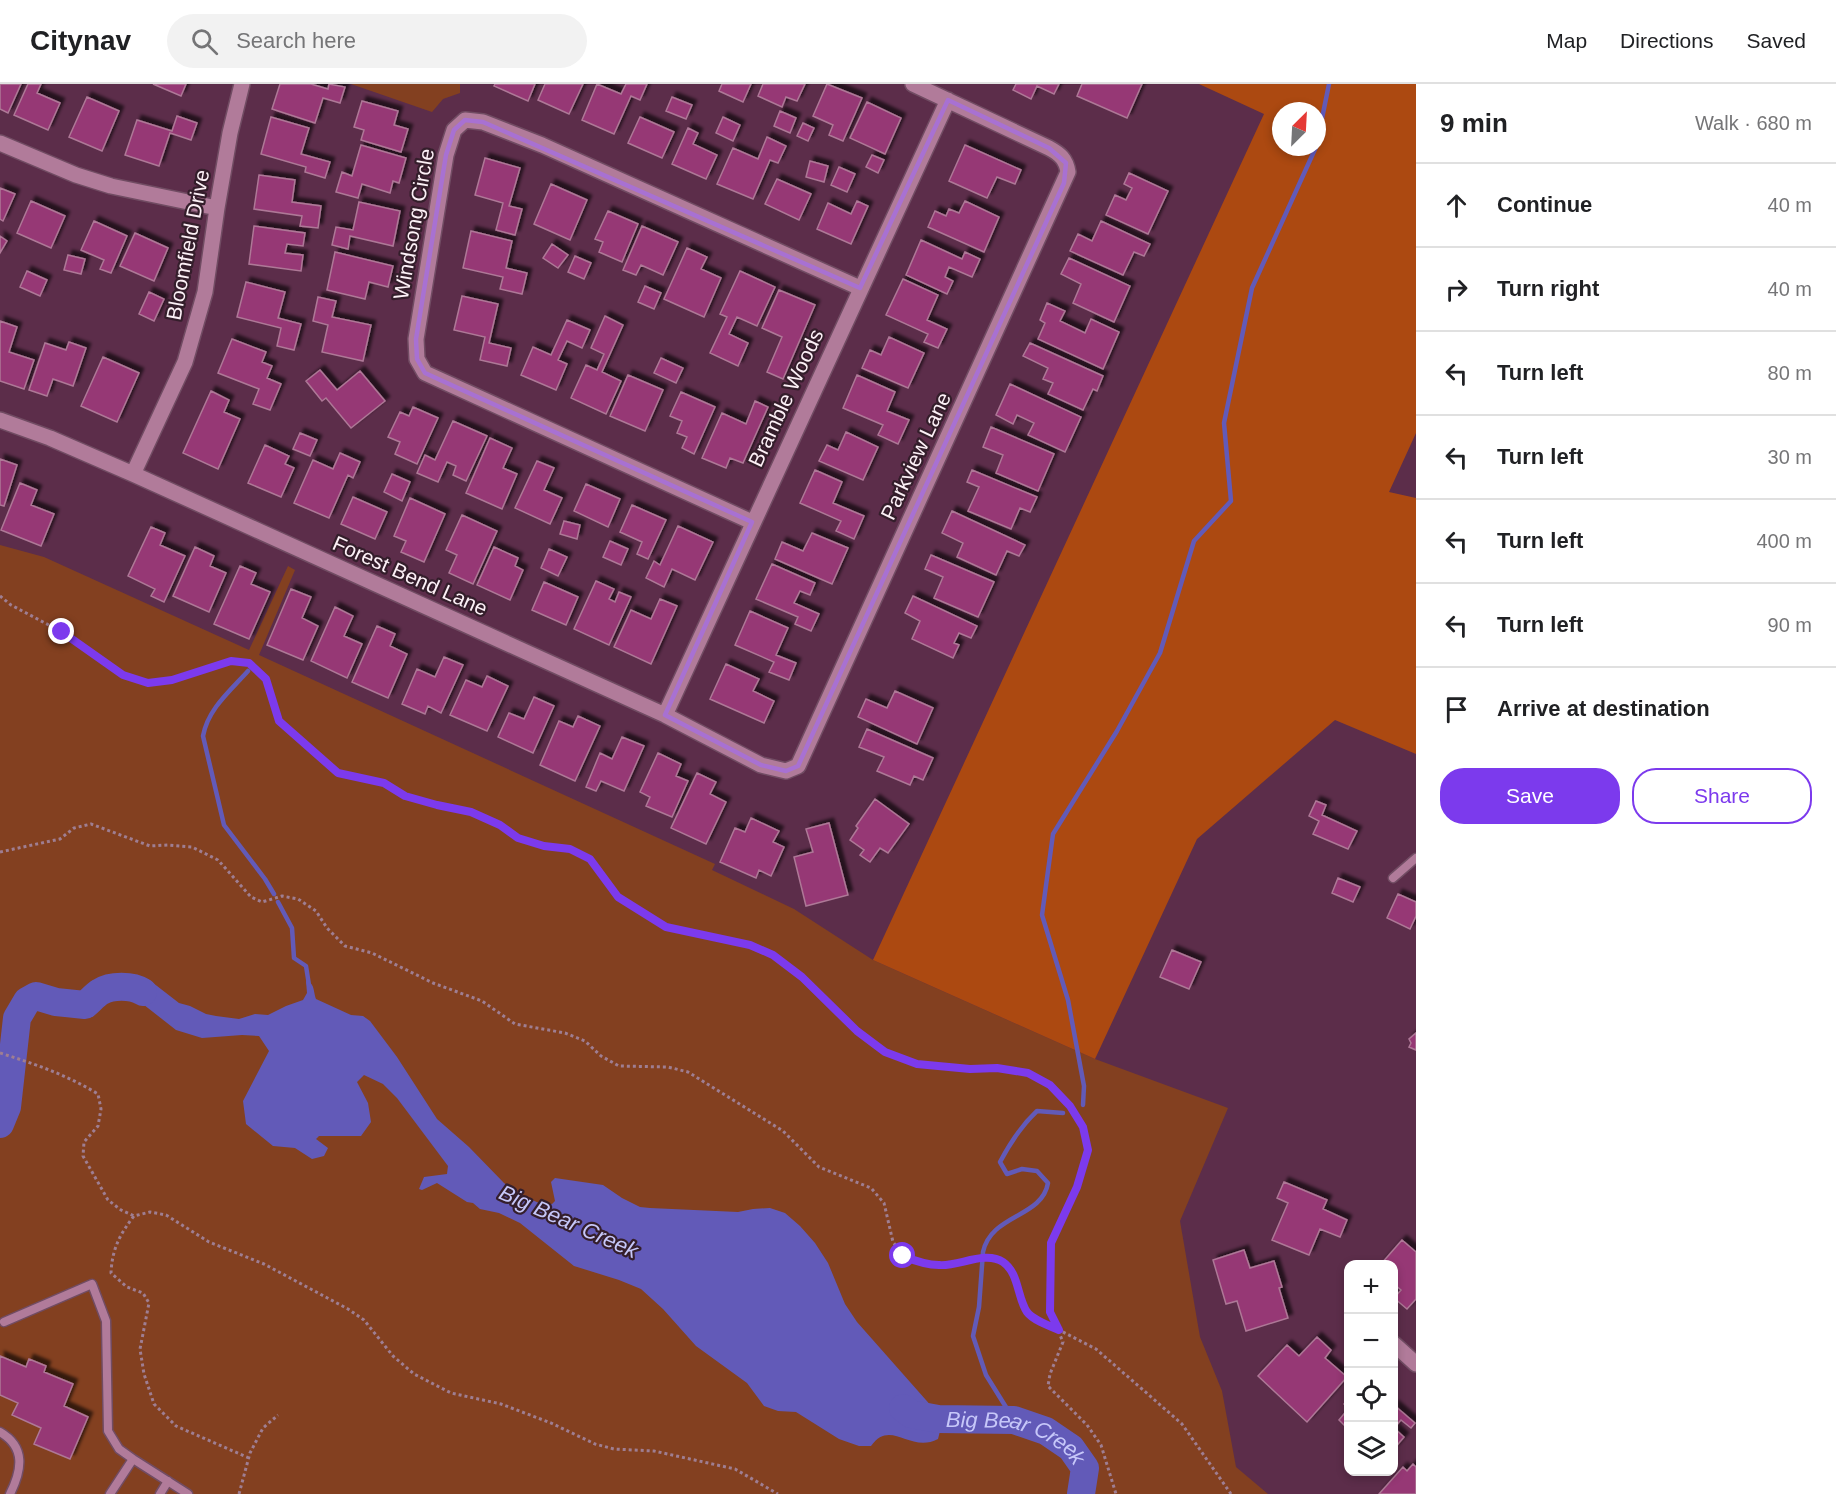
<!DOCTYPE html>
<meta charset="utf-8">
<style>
:root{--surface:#fff;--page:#f2f2f2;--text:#202124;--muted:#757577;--line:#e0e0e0;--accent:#7c3aed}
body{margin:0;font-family:Helvetica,sans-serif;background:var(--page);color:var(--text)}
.controls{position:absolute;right:18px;bottom:18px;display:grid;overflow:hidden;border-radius:12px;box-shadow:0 3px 9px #0003}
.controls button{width:54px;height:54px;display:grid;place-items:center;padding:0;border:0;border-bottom:2px solid var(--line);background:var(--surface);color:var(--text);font:30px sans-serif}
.compass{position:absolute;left:1272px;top:18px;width:54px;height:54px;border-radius:50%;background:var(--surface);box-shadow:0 3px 9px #0003;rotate:24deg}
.stop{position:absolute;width:18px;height:18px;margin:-14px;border:4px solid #7c3aed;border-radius:50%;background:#fff}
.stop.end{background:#7c3aed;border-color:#fff;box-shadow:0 2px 6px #0008}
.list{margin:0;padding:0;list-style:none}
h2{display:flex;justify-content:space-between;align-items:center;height:78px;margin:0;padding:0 24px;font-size:26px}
h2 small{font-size:20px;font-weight:400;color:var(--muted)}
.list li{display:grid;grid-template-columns:39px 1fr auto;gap:18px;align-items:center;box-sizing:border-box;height:84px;padding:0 24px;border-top:2px solid var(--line)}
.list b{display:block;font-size:22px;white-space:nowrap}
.list em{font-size:20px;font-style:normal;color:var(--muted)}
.actions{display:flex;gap:12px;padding:18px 24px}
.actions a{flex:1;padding:14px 0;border:2px solid var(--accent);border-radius:24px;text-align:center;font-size:21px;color:var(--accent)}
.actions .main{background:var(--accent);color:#fff}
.icon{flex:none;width:33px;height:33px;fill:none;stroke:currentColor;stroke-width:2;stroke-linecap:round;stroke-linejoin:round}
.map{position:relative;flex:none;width:1416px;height:1410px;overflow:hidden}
header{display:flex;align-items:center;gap:36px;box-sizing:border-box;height:84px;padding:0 30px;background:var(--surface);border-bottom:2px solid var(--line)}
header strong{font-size:28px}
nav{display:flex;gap:33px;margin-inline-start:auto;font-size:21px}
.search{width:420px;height:54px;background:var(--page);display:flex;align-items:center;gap:15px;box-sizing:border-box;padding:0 21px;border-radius:33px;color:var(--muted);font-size:22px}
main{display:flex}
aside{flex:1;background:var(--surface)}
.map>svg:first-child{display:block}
</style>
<header>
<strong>Citynav</strong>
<div class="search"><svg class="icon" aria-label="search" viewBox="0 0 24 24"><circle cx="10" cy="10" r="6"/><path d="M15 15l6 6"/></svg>Search here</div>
<nav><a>Map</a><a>Directions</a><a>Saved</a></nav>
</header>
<main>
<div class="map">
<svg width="1416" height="1410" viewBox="0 0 1416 1410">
<defs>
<filter id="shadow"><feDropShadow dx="4.5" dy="-4.5" stdDeviation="1.5" flood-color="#0009"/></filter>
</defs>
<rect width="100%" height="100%" fill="#5c2d4a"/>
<path fill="#834020" d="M351,0H460V9L443,15L432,28Z
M0,461L44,473L249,566L288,482L295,486L259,571L715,780L712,786L794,825L873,876L1095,975L1228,1024L1180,1137L1200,1253L1222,1307L1236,1383L1268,1410H0Z"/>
<path fill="#ac4911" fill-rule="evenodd" d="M1199,0H1416V349L1389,408L1416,414V670L1335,636L1197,755L1095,975L873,876L1264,30ZM1281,27H1317V63H1281Z"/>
<path fill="#625ab8" d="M131,890L148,895L179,919L190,922L206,930L216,932L239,935L255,930L268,931L286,922L303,916L307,909L306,897C315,899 313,907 316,915L351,931L363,932L370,937L397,973L437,1035L469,1063L504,1099L521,1111L539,1119L552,1120L555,1117L551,1098L555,1094L603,1101L622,1114L640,1123L650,1124L738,1128L753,1125L770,1124L785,1129L800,1142L815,1159L828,1179L845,1220L857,1238L933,1324L940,1347L938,1355C910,1370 891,1334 871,1362H859L839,1355L796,1328L778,1327L764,1322L747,1299L696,1262L663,1225L641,1205L619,1196L574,1182L520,1139L499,1129L480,1125L473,1119L467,1118L437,1099L422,1106L419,1105L424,1093L447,1090L448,1082L397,1014L383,1000L364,991L357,998L368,1019L371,1038L361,1052H319L316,1055L328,1064L324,1072L312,1075L295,1064L273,1062L246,1040L243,1017L269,967L259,952L242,951L202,954L176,946L139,917L118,913L106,905L110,893Z"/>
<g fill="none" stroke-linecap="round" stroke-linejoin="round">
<path stroke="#625ab8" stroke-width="4.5" d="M1317,59L1329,0
M248,587C230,607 208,625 203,652L224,741L265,795L274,810
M278,818L292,844L294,874L306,882L309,901
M1083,1021L1084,1002L1068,916L1042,831L1053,750L1117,647L1160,569L1194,457L1231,417L1224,339L1252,204L1316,63
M1014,1336L986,1291L973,1252L979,1223L983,1168C991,1130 1042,1134 1048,1099L1037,1087L1022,1085L1007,1090L1000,1078C1010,1059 1021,1042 1037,1027L1063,1029"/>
<g stroke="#625ab8" stroke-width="28">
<path d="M0,1040L7,1023L17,934L27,917L36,912L56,918L85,921C90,917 95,911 100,908C111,901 132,901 143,908"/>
<path id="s1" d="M903,1324L911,1330L938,1335L1014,1336L1046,1347L1071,1364L1085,1384L1081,1410"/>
</g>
</g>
<path fill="#963874" stroke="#ae7897" stroke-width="1.5" filter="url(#shadow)" d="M0,0H21L8,29L0,25Z
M28,0H41L37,9L60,19L48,46L14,31Z
M153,0H186L181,12Z
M280,0H311L328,5L329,0L345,3L340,19L323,14L315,39L272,25Z
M495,0H535L528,17L494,2Z
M545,0H583L569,30L538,16Z
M597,0L621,10L626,0H647L640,16L631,12L614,50L582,36Z
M722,0H751L743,18L719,7Z
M763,0H805L797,17L786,13L782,23L758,12Z
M827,0L862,14L843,57L829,51L833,41L813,32Z
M1016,0H1059L1054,10L1037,2L1031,15L1013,6Z
M1082,0H1142L1127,34L1077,12Z
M87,13L119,27L102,67L69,53Z
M672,13L692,21L686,35L666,27Z
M362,17L398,27L394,41L408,45L401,68L361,56L364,46L354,43Z
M867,18L901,34L885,70L850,54Z
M780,27L796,34L790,49L774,42Z
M177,32L197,39L191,56L170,49L159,82L125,71L137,36L172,47Z
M271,33L309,44L301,70L330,78L325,94L305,88L306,83L261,70Z
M640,33L674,48L662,74L628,59Z
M723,33L740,41L733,57L716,49Z
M803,39L814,44L808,57L797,52Z
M688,44L698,49L693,60L717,71L706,95L672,80Z
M767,53L786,62L778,79L770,76L753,115L717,100L733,64L758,75Z
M361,61L406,74L399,99L393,97L390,109L362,100L358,114L336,108L342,88L352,92Z
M965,61L1021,86L1015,100L997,93L987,114L949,97Z
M872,71L884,76L878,89L866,83Z
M485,74L520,84L509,122L522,125L515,151L496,146L503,119L475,111Z
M810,77L828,82L824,98L806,93Z
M839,83L855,90L847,108L831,101Z
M1129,89L1168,107L1148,150L1106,131L1115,111L1126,116L1132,104L1124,100Z
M259,91L295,96L292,118L321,122L318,144L300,142L302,132L254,125Z
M777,95L811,110L799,136L765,120Z
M551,100L587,116L570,156L534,140Z
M0,104L15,110L3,137L0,135Z
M31,117L65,132L51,164L17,149Z
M857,117L868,122L851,160L817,145L828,119L851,130Z
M965,117L999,133L984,168L928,143L935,127L946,132L949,125L959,129Z
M359,118L400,127L393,162L350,152L348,165L332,161L336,143L353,146Z
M608,127L638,140L622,178L599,168L603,158L595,155Z
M94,137L127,152L111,189L100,185L104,176L81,166Z
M1101,137L1150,160L1144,172L1134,168L1123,191L1070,167L1078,150L1092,157Z
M254,142L305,149L303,162L287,160L285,169L303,171L301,187L249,180Z
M642,142L678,158L663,191L641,181L636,191L623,186Z
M471,147L512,157L506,184L527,189L522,210L500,205L503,193L463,184Z
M135,149L168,164L154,197L120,182Z
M0,152L7,157L0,169Z
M921,156L962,175L965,168L980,175L972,193L949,183L945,193L953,197L947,210L906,191Z
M552,160L568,171L558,184L543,174Z
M687,164L707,173L701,185L721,194L704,233L664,215Z
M335,168L393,182L388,203L369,198L365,215L327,206Z
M68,171L85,175L81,190L64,186Z
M575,172L591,179L584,195L568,188Z
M1069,174L1130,202L1114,238L1073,219L1081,200L1061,190Z
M27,187L47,196L40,212L20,203Z
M740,187L775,203L757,242L737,233L729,250L748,259L738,282L710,269L727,233L720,230Z
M903,195L938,211L927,236L947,245L938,264L924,258L928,250L886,231Z
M246,198L285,208L278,234L301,240L294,266L277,262L281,244L237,233Z
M645,202L661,209L654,225L638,218Z
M779,206L815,221L783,295L767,288L782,253L762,244Z
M149,208L164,215L154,237L139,230Z
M462,212L498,220L489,259L511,264L507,282L480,276L485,253L454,246Z
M318,213L336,217L332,233L371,241L363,277L322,268L328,241L313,237Z
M1047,219L1065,227L1060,237L1085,249L1091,235L1119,248L1103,285L1038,255L1045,239L1040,236Z
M605,232L623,241L602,288L621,297L606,330L571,314L586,281L597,286L604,270L591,264Z
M567,236L590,246L582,264L567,257L558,276L567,280L556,306L521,291L533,263L551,271Z
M0,237L17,243L9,268L34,276L24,305L0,297Z
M889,253L924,269L908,304L862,284L870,266L881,271Z
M232,255L266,268L262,278L272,282L267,294L281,300L270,326L253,320L259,305L218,289Z
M69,258L86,264L73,302L53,295L47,312L29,306L45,259L66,266Z
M1030,259L1103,292L1097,307L1093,305L1083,326L1048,310L1053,299L1043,295L1048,284L1023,272Z
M103,273L139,289L117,338L81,322Z
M661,274L683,284L676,299L654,289Z
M320,286L337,306L360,287L385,317L351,344L326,314L322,317L306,297Z
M628,291L663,306L645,347L610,332Z
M857,291L895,308L887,327L909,336L898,360L878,351L883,341L843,324Z
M1010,300L1081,333L1065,368L1028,351L1034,339L1017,331L1013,340L996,331Z
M211,307L229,316L224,328L240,335L218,385L183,369Z
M681,308L715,323L694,370L682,364L687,353L677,349L682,337L670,332Z
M755,317L768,323L743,379L730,374L726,384L702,374L722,329L746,340Z
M413,323L438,334L417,380L395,370L400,358L388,353L400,328L409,332Z
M453,337L487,352L466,397L453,391L456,382L447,378L438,398L417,389L425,371L435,376Z
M991,343L1054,370L1038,407L996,389L1003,371L983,363Z
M846,348L878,363L863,396L819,377L827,361L838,366Z
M300,349L317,356L310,372L293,365Z
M490,354L512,364L503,384L517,390L502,425L466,409Z
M265,361L289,372L285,380L294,384L281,413L248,399Z
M340,369L360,378L353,394L348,391L329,434L294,419L313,376L333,385Z
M0,375L17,381L4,422L0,421Z
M537,377L554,384L544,406L562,414L550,440L515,424Z
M815,386L842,398L833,419L864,432L854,455L836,447L841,437L800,419Z
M972,386L1037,413L1030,428L1020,424L1011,445L968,427L979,403L967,398Z
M392,390L410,398L402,417L384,408Z
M20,399L37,406L31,421L54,430L41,462L1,446Z
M586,400L620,415L608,443L574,427Z
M353,413L387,428L375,455L341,440Z
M410,414L445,430L424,478L401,468L406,457L394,452Z
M632,421L666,436L648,475L637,470L642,458L620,448Z
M952,427L1025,461L1019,472L1007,467L996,491L957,473L963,459L942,449Z
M462,431L497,447L473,500L449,489L457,471L446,466Z
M564,437L580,441L577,455L560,450Z
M678,442L713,458L695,496L672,485L664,503L646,494L654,477L660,481Z
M151,443L165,449L160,461L185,472L164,518L151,512L155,505L128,492Z
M812,449L848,464L832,500L775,475L782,458L803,467Z
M610,457L628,465L621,481L603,473Z
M195,463L214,472L210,482L226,489L209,528L173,512Z
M494,463L518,474L515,482L523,486L510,516L477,501Z
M549,465L567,473L558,492L541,484Z
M931,471L994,498L978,533L934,514L943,493L925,485Z
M772,480L815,499L810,511L800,507L794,519L819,530L811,547L795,540L798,533L756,515Z
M240,482L256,489L251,500L270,508L249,555L214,540Z
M596,497L614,505L609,515L615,518L619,508L631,513L609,561L574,545Z
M544,498L578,513L566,541L532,526Z
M291,505L311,513L302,534L318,542L303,576L267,561Z
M913,512L977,542L971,554L959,549L954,559L959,561L953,574L912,555L920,537L905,529Z
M660,515L677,522L651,580L614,563L631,526L651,535Z
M335,523L353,532L344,552L362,560L347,594L311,577Z
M750,527L788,544L776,571L796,579L789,596L769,588L774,578L735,561Z
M377,542L395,550L390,562L407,570L388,614L352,598Z
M444,573L463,581L441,629L428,622L425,630L402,620L417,585L435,593Z
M726,580L759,595L753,607L774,617L764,639L710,615Z
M487,592L508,602L487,647L450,631L466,596L482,603Z
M895,607L933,624L917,660L858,633L866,615L887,624Z
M534,613L554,622L533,669L498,653L509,629L524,635Z
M578,632L600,642L575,697L540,681L559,637L573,643Z
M867,645L933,674L923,696L914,692L910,701L877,687L884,673L859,663Z
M622,653L644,662L624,707L601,697L596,707L586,703L600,669L612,675Z
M658,669L681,680L676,692L688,697L672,733L646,722L650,713L640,708Z
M697,689L716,698L710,710L726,718L706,760L671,744Z
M875,715L909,740L888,769L880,764L870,778L860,771L864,766L850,756L858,744L856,742Z
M1316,717L1326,721L1322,731L1357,747L1348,765L1313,750L1319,737L1309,732Z
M751,734L779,747L773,758L784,763L771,792L759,786L756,794L720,778L735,744L745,748Z
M829,739L848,811L806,822L794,773L813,768L806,745Z
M1338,794L1360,803L1353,818L1332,809Z
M1398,810L1416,818V832L1410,845L1387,834Z
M1172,866L1201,878L1189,905L1160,893Z
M1416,949V966L1409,963L1411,959L1409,955Z
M1284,1098L1327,1116L1323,1125L1347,1136L1340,1153L1320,1145L1309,1171L1272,1156L1288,1119L1277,1114Z
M1402,1156L1416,1168V1215L1407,1225L1394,1214L1401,1206L1394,1200V1180H1381Z
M1244,1166L1250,1184L1274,1177L1282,1203L1279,1204L1288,1234L1246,1247L1237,1217L1226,1220L1213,1176Z
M1317,1253L1331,1266L1325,1274L1347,1293L1307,1338L1258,1292L1287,1261L1299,1272Z
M0,1272L26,1283L29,1275L46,1282L44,1288L73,1300L64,1322L88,1333L70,1375L34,1360L41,1344L12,1331L18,1319L0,1311Z
M1348,1315V1345L1339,1336L1348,1325L1344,1320Z
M1394,1321L1415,1339L1411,1344L1401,1336L1394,1344L1404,1353L1394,1365Z
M1413,1380L1416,1383V1410H1379L1403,1383L1407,1387Z"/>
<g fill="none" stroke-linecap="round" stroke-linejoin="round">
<defs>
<path id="service" d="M1393,794L1416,774
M4,1238L92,1200L106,1237L108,1347L119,1365L133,1375L110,1410
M0,1348C26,1363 22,1386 10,1410
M133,1375L188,1410
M160,1410L168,1397"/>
<path id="minor" d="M0,59L76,91L111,102L217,124
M0,336L50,354L133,390L665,631L761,681L786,687L798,682L1068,88C1066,75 1060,70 1049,64L913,0
M133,390L185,278L205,208L217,124L230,49L242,0
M752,438L425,289L417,275L416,255L446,71L454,46L465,36L483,38L542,61L860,204
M665,631L948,16
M1394,1260L1416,1280"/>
</defs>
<use href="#service" stroke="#714c63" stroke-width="11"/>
<use href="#minor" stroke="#714c63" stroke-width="18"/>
<path stroke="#9f7e92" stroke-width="3" stroke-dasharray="3 3" stroke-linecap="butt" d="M0,512L11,521L62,548L123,591L148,599L172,596L231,577L249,579L266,595L279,637L338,689L384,699L405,712L437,721L471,728L500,741L518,754L544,762L570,765L590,775L618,813L666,843L750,861L773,871L802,893L857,947L885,968L917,980L970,985L997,984L1028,989L1051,1001L1070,1022L1083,1043L1088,1066L1077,1103L1051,1159L1050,1228L1063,1258L1050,1290L1048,1302L1087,1341L1101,1361L1116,1410
M0,768L60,755L74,744L91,740L150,762L168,761L192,763L218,776L251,813L262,818L282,812L298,815L316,827L327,844L345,862L372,869L433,899L482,917L515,940L565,949L585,957L601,972L619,982L668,983L688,988L783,1047L819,1083L871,1104L884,1119L893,1158L903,1171L919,1179L941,1182L986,1174L1003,1178L1016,1195L1022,1219L1028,1230L1096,1265L1142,1305L1182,1340L1231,1410
M0,969C35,980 67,991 98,1010L101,1025L98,1042L84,1058L83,1072L108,1116L121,1126L134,1132
M249,1374L176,1342L154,1320L144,1290L140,1265L149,1219L143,1209L127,1203L111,1189C112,1165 120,1150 134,1132L150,1128L166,1131L209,1158L264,1180L348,1225L364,1236L393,1272L414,1290L451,1309L501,1320L551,1339L595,1360L614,1365L654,1367L735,1385L778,1410
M239,1410L250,1369L263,1344L278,1331"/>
<use href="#service" stroke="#b17b9a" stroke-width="8"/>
<use href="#minor" stroke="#b17b9a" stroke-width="15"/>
</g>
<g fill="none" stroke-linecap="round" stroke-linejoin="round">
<path stroke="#7c3aed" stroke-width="8" d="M62,548L123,591L148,599L172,596L231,577L249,579L266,595L279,637L338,689L384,699L405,712L437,721L471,728L500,741L518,754L544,762L570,765L590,775L618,813L666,843L750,861L773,871L802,893L857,947L885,968L917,980L970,985L997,984L1028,989L1050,1001L1070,1022L1083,1043L1088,1066L1077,1103L1051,1159L1050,1228L1059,1246C1049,1242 1033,1236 1027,1228C1017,1213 1019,1189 1003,1178C985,1166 958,1183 939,1181C926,1181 915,1177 903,1172"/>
</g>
<path fill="none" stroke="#a871d2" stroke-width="4.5" stroke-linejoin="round" d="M948,16L1049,64L1066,79L1064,99L798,682L786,687L761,681L665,631L752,438L425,289L417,275L416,255L446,71L454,46L465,36L483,38L860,204Z"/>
<g text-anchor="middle" stroke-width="4.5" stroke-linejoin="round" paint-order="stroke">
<g font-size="21" fill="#fcf0f6" stroke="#341e2b">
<text transform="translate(414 140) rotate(-80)" y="7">Windsong Circle</text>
<text transform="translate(188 161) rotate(-79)" y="7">Bloomfield Drive</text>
<text transform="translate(786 314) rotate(-65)" y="7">Bramble Woods</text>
<text transform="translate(916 372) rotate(-65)" y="7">Parkview Lane</text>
<text transform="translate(410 492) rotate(24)" y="7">Forest Bend Lane</text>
</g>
<g font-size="22" font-style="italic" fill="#c6c7f9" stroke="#341e2b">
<text transform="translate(569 1137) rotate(24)" y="8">Big Bear Creek</text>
<text dy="8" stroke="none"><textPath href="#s1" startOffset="120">Big Bear Creek</textPath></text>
</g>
</g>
</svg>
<div class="controls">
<button>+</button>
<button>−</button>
<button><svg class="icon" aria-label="locate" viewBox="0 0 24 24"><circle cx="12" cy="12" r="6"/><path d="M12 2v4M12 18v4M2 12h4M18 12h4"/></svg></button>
<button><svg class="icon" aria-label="layers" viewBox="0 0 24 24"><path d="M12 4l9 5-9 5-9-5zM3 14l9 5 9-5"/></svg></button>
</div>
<svg class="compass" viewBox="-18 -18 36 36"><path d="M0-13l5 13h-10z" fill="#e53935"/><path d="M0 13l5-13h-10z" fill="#757577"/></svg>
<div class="stop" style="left:903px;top:1172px"></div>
<div class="stop end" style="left:62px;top:548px"></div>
</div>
<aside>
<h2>9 min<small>Walk · 680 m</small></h2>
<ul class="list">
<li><svg class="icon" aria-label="ahead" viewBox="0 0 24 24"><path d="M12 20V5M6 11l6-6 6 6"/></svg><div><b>Continue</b></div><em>40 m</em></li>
<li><svg class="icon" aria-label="right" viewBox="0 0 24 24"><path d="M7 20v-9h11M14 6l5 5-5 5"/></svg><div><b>Turn right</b></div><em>40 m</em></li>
<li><svg class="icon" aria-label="left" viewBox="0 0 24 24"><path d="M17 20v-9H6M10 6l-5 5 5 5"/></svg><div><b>Turn left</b></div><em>80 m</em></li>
<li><svg class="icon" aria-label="left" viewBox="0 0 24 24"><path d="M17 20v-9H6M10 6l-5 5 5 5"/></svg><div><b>Turn left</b></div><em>30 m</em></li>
<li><svg class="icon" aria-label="left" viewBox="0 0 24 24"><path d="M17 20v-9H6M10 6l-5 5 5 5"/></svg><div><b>Turn left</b></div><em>400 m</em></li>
<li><svg class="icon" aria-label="left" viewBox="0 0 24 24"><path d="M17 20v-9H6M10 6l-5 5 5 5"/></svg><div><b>Turn left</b></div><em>90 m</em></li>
<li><svg class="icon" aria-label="arrive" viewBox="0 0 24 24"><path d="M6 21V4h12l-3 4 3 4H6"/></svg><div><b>Arrive at destination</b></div></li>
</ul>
<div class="actions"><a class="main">Save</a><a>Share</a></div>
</aside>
</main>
